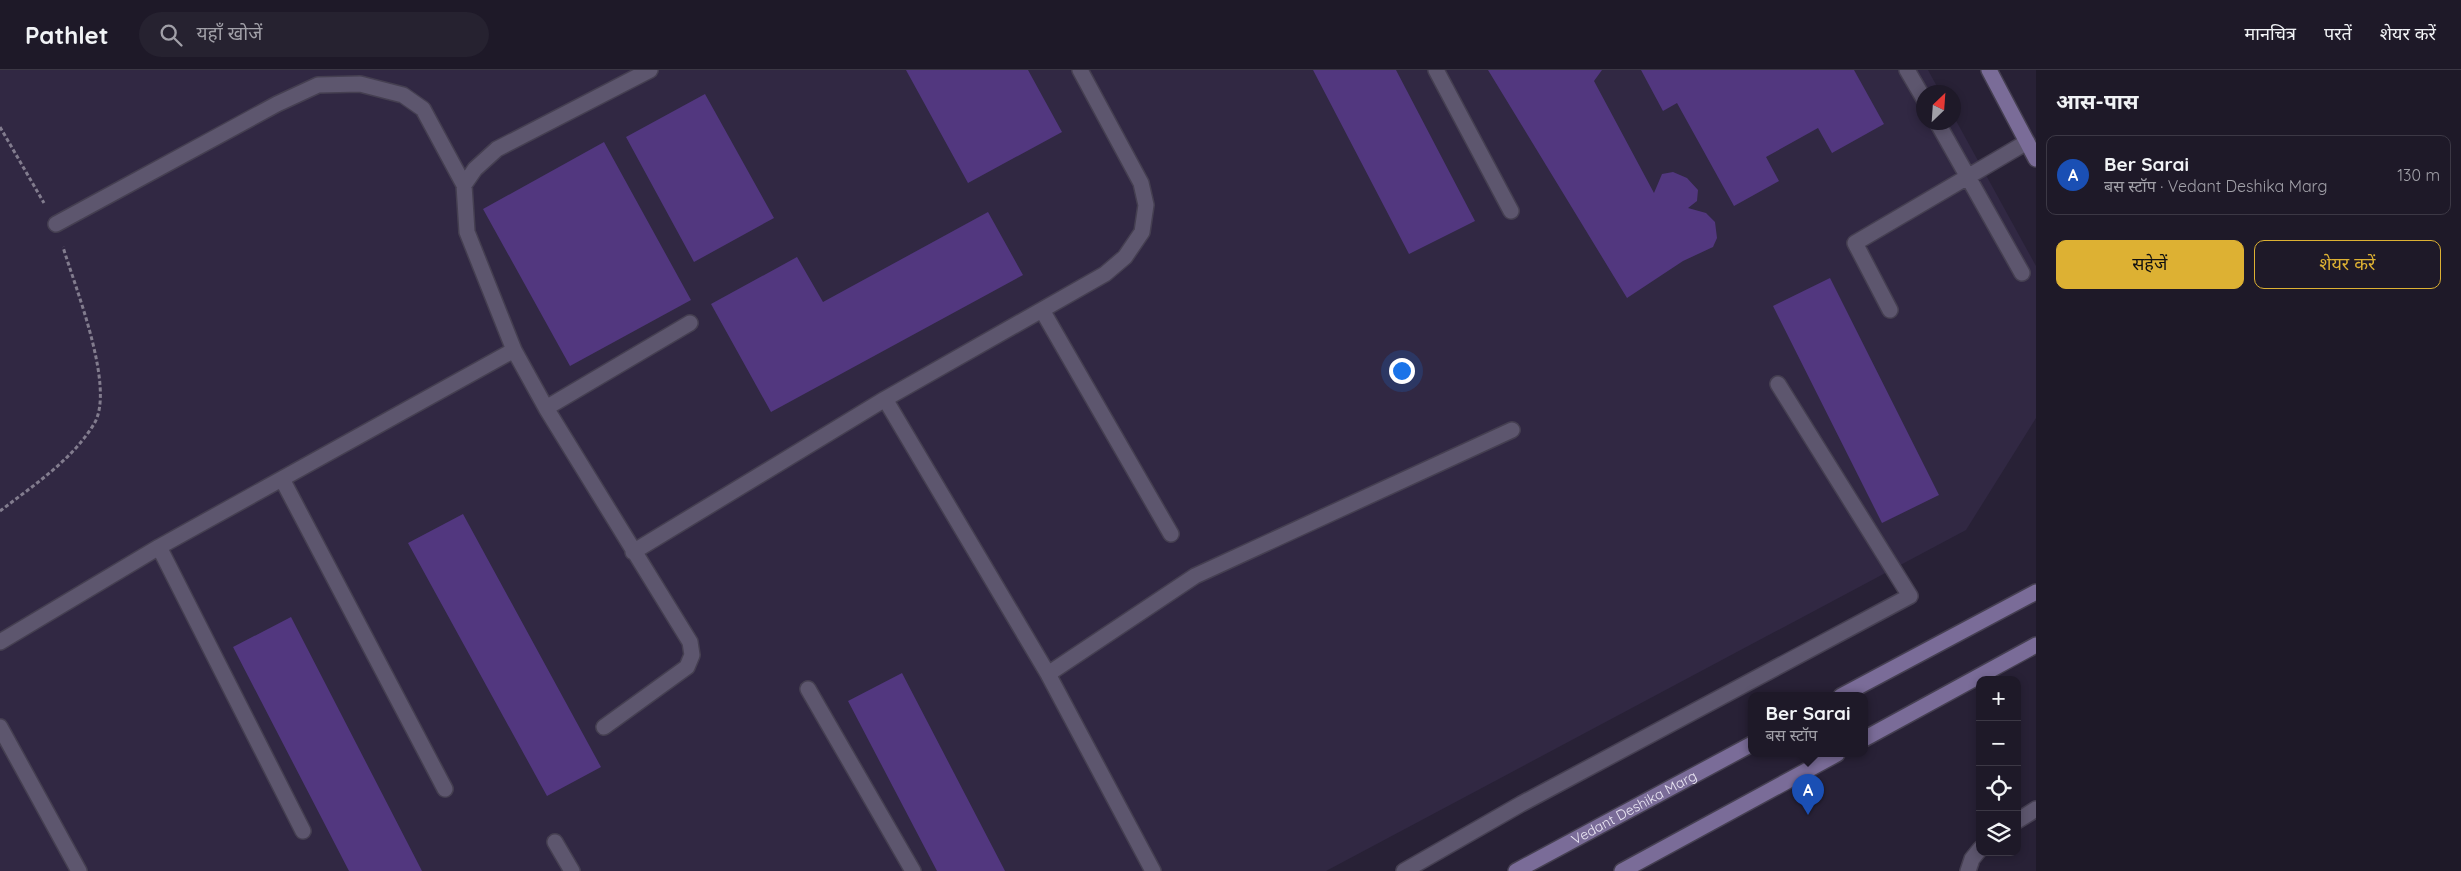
<!DOCTYPE html>
<html lang="hi">
<meta charset="utf-8">
<style>
:root{--surface:#1e1928;--page:#262230;--text:#f1f3f6;--muted:#a1a0a8;--line:#3c3845;--accent:#ddb133}
body{margin:0;font-family:Quicksand,"Noto Sans Devanagari",sans-serif;background:var(--page);color:var(--text)}
.controls{position:absolute;right:15px;bottom:15px;display:grid;overflow:hidden;border-radius:10px;box-shadow:0 2px 8px #0003}
.controls button{width:45px;height:45px;display:grid;place-items:center;padding:0;border:0;border-bottom:1px solid var(--line);background:var(--surface);color:var(--text);font:25px sans-serif}
.compass{position:absolute;left:1916px;top:15px;width:45px;height:45px;border-radius:50%;background:var(--surface);box-shadow:0 2px 8px #0003;rotate:25deg}
.you{position:absolute;left:1401px;top:300px;width:18px;height:18px;margin:-12px;border:4px solid #fff;border-radius:50%;background:#1a73e8;box-shadow:0 0 0 8px #1a73e833}
.badge{display:grid;place-items:center;width:32px;height:32px;border-radius:50%;background:var(--accent);color:#fff;font-size:16px;font-weight:700}
.pin{position:absolute;translate:-50% -41px;filter:drop-shadow(0 1px 2px #0008)}
.pin::after{content:'';position:absolute;top:26px;width:18px;height:15px;background:inherit;clip-path:polygon(0 0,100% 0,50% 100%)}
.popup{position:absolute;left:1748px;top:622px;width:120px;height:65px;box-sizing:border-box;display:grid;place-content:center;border-radius:10px;background:var(--surface);filter:drop-shadow(0 1px 4px #0005);font-size:16px;white-space:nowrap;color:var(--muted)}
.popup b{font-size:19px;color:var(--text)}
.popup::after{content:'';position:absolute;left:50%;top:100%;margin-left:-10px;border:10px solid transparent;border-top-color:var(--surface)}
.list{margin:0;padding:0;list-style:none}
h2{display:flex;justify-content:space-between;align-items:center;height:65px;margin:0;padding:0 20px;font-size:21px}
h2 small{font-size:16px;font-weight:400;color:var(--muted)}
.list li{display:grid;grid-template-columns:32px 1fr auto;gap:15px;align-items:center;box-sizing:border-box;height:80px;margin:0 10px 10px;padding:0 10px;border:1px solid var(--line);border-radius:10px}
.list b{display:block;font-size:19px;white-space:nowrap}
.list p{margin:0;font-size:16px;white-space:nowrap;color:var(--muted)}
.list em{font-size:16px;font-style:normal;color:var(--muted)}
.actions{display:flex;gap:10px;padding:15px 20px}
.actions a{flex:1;padding:11px 0;border:1px solid var(--accent);border-radius:10px;text-align:center;font-size:18px;color:var(--accent)}
.actions .main{background:var(--accent);color:#111}
.icon{flex:none;width:28px;height:28px;fill:none;stroke:currentColor;stroke-width:2;stroke-linecap:round;stroke-linejoin:round}
.map{position:relative;flex:none;width:2036px;height:801px;overflow:hidden}
header{display:flex;align-items:center;gap:30px;box-sizing:border-box;height:70px;padding:0 25px;background:var(--surface);border-bottom:1px solid var(--line)}
header strong{font-size:24px}
nav{display:flex;gap:28px;margin-inline-start:auto;font-size:18px}
.search{width:350px;height:45px;background:var(--page);display:flex;align-items:center;gap:12px;box-sizing:border-box;padding:0 18px;border-radius:28px;color:var(--muted);font-size:19px}
main{display:flex}
aside{flex:1;background:var(--surface)}
.map>svg:first-child{display:block}
</style>
<header>
<strong>Pathlet</strong>
<div class="search"><svg class="icon" aria-label="search" viewBox="0 0 24 24"><circle cx="10" cy="10" r="6"/><path d="M15 15l6 6"/></svg>यहाँ खोजें</div>
<nav><a>मानचित्र</a><a>परतें</a><a>शेयर करें</a></nav>
</header>
<main>
<div class="map">
<svg width="2036" height="801" viewBox="0 0 2036 801">
<rect width="100%" height="100%" fill="#282136"/>
<path fill="#312843" d="M0,0H1928L1940,22H1924V52H1954V47L2036,196V348L1966,460L1326,801H0Z"/>
<path fill="#52377f" d="M906,0H1028L1062,62L968,113Z
M1313,0H1396L1475,151L1409,184Z
M1488,0H1602L1594,11L1654,123L1662,104L1673,102L1687,108L1698,120L1697,131L1688,138L1706,143L1715,152L1717,168L1713,177L1683,191L1627,228Z
M1641,0H1854L1884,54L1832,83L1818,58L1766,87L1779,111L1734,136L1677,33L1663,41Z
M705,24L774,148L694,192L626,67Z
M604,72L691,230L570,296L483,139Z
M988,142L1023,205L771,342L711,234L797,187L823,232Z
M1830,208L1939,425L1882,453L1773,236Z
M463,444L601,697L547,726L408,473Z
M291,547L422,801H349L233,577Z
M902,603L1005,801H937L848,631Z"/>
<g fill="none" stroke-linecap="round" stroke-linejoin="round">
<defs>
<path id="lane" d="M1436,0L1511,141
M1907,0L1924,29
M1937,52L2022,203
M464,115L475,99L497,79L650,0
M56,154L277,34L318,15L360,14L403,25L423,39L464,115L467,162L514,280L546,338L690,572L692,585L687,597L604,657
M1042,240L1171,464
M1890,240L1855,173L2027,72
M885,329L1048,604L1153,801
M546,338L690,253
M282,409L445,719
M159,477L303,761
M633,482L885,329L1105,204L1125,187L1142,162L1146,135L1141,113L1080,0
M0,572L159,477L514,280
M1048,604L1195,506L1512,360
M808,619L913,801
M0,657L79,801
M2017,751L2036,739
M555,772L572,801
M1404,801L1521,734L1910,526L1778,314
M1968,801L1972,789L1980,779"/>
<g id="secondary">
<path d="M1989,0L2036,89"/>
<path d="M1841,626L2036,522"/>
<path d="M1864,669L2036,575"/>
<path id="s1" d="M1516,801L1752,674"/>
<path d="M1622,801L1837,684"/>
</g>
</defs>
<use href="#lane" stroke="#453f51" stroke-width="18"/>
<use href="#secondary" stroke="#453f51" stroke-width="18"/>
<path stroke="#827c8e" stroke-width="3" stroke-dasharray="4 2.5" stroke-linecap="butt" d="M0,57L44,133
M0,441C34,415 72,390 94,354C116,318 75,217 63,177"/>
<use href="#lane" stroke="#5d566e" stroke-width="15"/>
<use href="#secondary" stroke="#7a6c98" stroke-width="15"/>
</g>
<g text-anchor="middle" stroke-width="5" stroke-linejoin="round" paint-order="stroke">
<g font-size="14" fill="#eae6f4" stroke="#1e172b">
<text dy="5" stroke="none"><textPath href="#s1" startOffset="134">Vedant Deshika Marg</textPath></text>
</g>
</g>
</svg>
<div class="controls">
<button>+</button>
<button>−</button>
<button><svg class="icon" aria-label="locate" viewBox="0 0 24 24"><circle cx="12" cy="12" r="6"/><path d="M12 2v4M12 18v4M2 12h4M18 12h4"/></svg></button>
<button><svg class="icon" aria-label="layers" viewBox="0 0 24 24"><path d="M12 4l9 5-9 5-9-5zM3 14l9 5 9-5"/></svg></button>
</div>
<svg class="compass" viewBox="-18 -18 36 36"><path d="M0-13l5 13h-10z" fill="#e53935"/><path d="M0 13l5-13h-10z" fill="#a1a0a8"/></svg>
<div class="you"></div>
<div class="pin badge" style="left:1808px;top:745px;background:#1a4fb4">A</div>
<div class="popup"><b>Ber Sarai</b>बस स्टॉप</div>
</div>
<aside>
<h2>आस-पास<small></small></h2>
<ul class="list">
<li><span class="badge" style="background:#1a4fb4">A</span><div><b>Ber Sarai</b><p>बस स्टॉप · Vedant Deshika Marg</p></div><em>130 m</em></li>
</ul>
<div class="actions"><a class="main">सहेजें</a><a>शेयर करें</a></div>
</aside>
</main>
